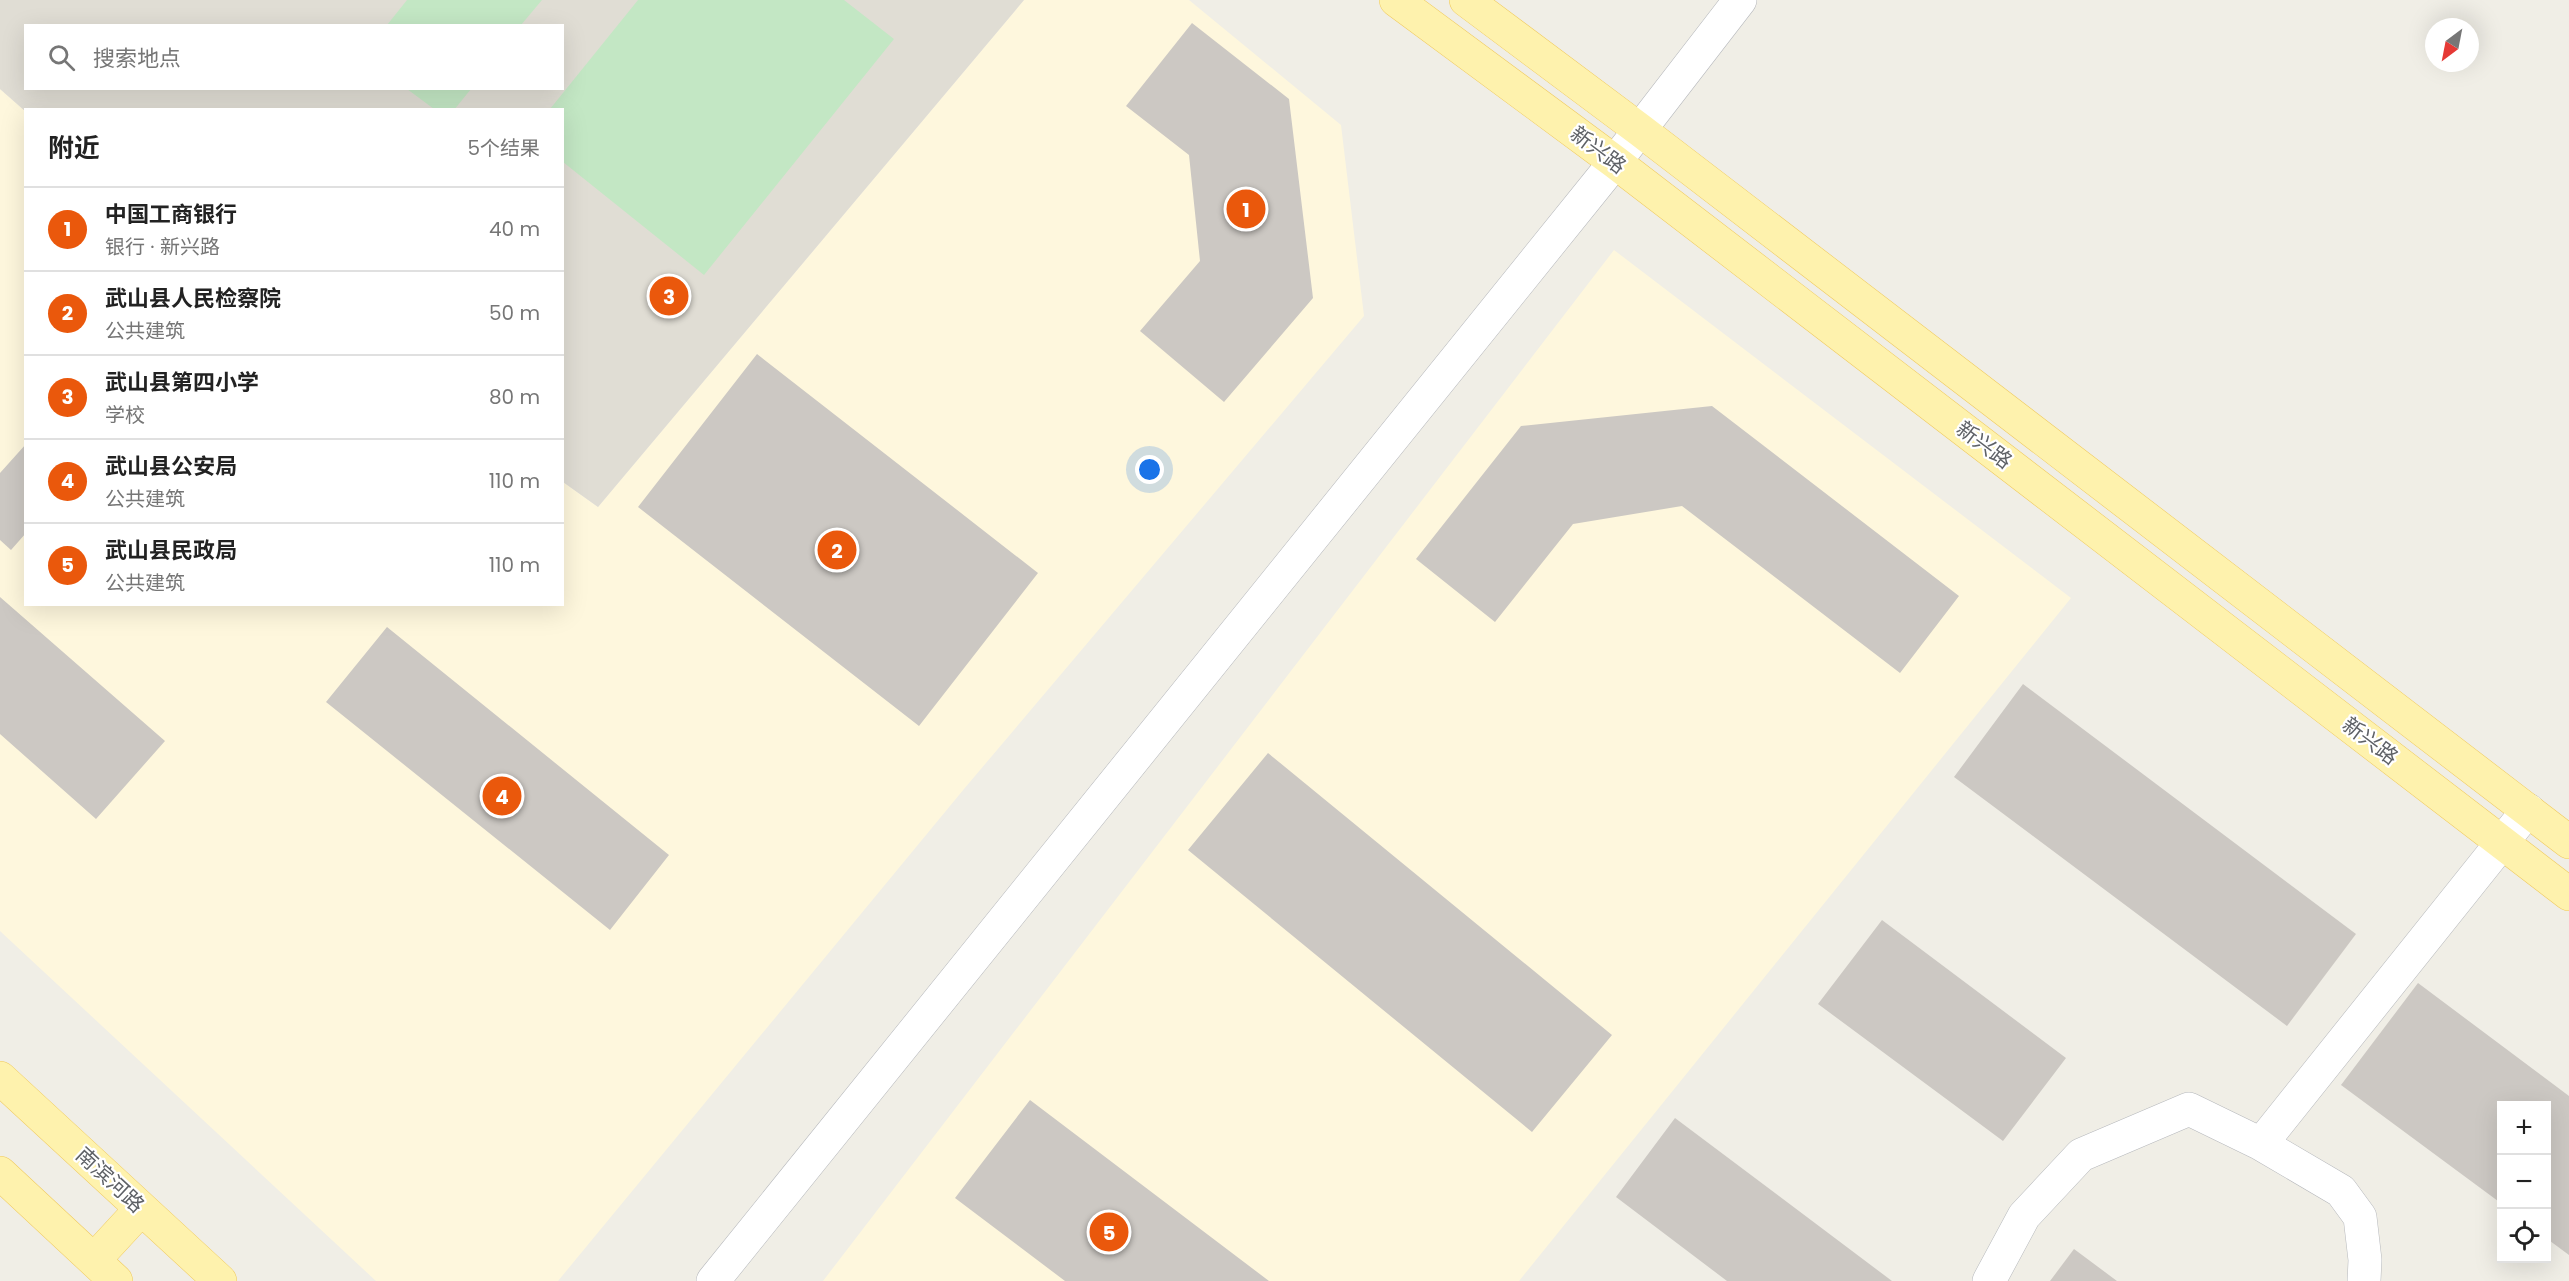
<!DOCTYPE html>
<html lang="zh">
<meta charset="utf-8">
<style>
:root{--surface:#fff;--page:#f6f6f6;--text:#222;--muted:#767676;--line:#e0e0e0;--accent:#ea580c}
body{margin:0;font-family:Poppins,"Noto Sans SC",sans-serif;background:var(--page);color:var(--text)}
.controls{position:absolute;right:18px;bottom:18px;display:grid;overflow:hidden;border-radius:0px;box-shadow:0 6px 24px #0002}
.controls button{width:54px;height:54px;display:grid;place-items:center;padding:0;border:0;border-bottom:2px solid var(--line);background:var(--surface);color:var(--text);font:30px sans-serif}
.compass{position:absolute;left:2425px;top:18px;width:54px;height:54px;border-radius:50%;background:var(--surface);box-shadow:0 6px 24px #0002;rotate:212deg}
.you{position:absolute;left:1150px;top:470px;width:21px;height:21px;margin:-15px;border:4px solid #fff;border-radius:50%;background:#1a73e8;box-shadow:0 0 0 9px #1a73e833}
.badge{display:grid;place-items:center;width:39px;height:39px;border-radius:50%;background:var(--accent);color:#fff;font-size:20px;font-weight:700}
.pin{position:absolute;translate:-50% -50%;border:3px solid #fff;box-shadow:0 2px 6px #0006}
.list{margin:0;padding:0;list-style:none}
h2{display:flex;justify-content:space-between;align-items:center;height:78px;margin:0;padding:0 24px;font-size:26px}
h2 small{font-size:20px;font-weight:400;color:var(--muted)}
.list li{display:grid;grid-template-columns:39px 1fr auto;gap:18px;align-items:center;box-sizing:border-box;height:84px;padding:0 24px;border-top:2px solid var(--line)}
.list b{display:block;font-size:22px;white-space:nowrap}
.list p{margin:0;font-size:20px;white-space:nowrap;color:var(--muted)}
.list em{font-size:20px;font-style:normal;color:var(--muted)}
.icon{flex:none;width:33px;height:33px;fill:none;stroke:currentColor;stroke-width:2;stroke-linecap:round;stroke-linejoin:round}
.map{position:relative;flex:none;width:2569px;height:1281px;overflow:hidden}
.search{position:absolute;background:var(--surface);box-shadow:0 6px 24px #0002;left:24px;top:24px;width:540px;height:66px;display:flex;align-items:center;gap:15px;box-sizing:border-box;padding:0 21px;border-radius:0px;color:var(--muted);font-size:22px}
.panel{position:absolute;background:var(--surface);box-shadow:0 6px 24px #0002;left:24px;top:108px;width:540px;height:498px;border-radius:0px}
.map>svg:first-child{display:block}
</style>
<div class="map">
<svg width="2569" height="1281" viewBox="0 0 2569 1281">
<rect width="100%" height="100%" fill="#f0eee6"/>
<path fill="#fef7dd" d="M1024,0H1189L1341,125L1364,316L964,789L558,1281H376L0,931V89L25,111L26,604H562L563,482L598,507Z
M1614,250L2071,598L1519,1281H823Z"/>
<path fill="#e0ddd4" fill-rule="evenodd" d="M0,0H1024L598,507L563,482L562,110L25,111L0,89ZM26,26H562V88H26Z"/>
<path fill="#c3e7c4" d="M407,0H542L521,25H387Z
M638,0H844L894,39L704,275L563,162L562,110L550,109Z
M407,89H471L454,110L434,109Z"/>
<path fill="#ccc8c3" d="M1192,23L1289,99L1313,298L1224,402L1140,331L1200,261L1189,155L1126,106Z
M757,354L1038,573L919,726L638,507Z
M1712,406L1959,596L1900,673L1682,506L1573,524L1495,622L1416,559L1521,426Z
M26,444V533L11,550L0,540V473Z
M0,597L165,741L96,819L0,734Z
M387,627L669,855L610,930L326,702Z
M2023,684L2356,934L2287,1026L1954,777Z
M1268,753L1612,1035L1532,1132L1188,850Z
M1882,920L2066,1058L2003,1141L1818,1004Z
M2418,983L2569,1096V1255L2546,1238V1106H2502V1204L2341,1085Z
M1030,1100L1269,1281H1065L955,1198Z
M1675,1118L1892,1281H1727L1616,1197Z
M2074,1249L2117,1281H2050Z"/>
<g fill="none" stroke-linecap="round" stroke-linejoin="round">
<defs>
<path id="minor" d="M2261,1144L2528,810
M713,1281L1615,162L1740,0
M1989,1281L2024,1216L2081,1155L2189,1109L2261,1144L2341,1191L2360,1217L2365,1260L2364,1281"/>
<path id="major" d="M1396,0L1615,162L2569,894
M1466,0L1640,130L2569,842
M0,1078L220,1281
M0,1173L116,1281
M94,1260L141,1209"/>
</defs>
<use href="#minor" stroke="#b6b8bc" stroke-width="34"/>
<use href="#major" stroke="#f0ca5f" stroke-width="34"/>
<use href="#minor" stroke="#fff" stroke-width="33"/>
<use href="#major" stroke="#fef2ad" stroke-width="33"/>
</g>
<g text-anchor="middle" stroke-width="4.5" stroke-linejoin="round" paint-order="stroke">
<g font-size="21" fill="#5e6166" stroke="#fff">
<text transform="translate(1598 150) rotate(37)" y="7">新兴路</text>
<text transform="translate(1984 445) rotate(37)" y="7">新兴路</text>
<text transform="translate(2370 741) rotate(37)" y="7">新兴路</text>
<text transform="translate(110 1180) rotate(43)" y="7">南滨河路</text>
</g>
</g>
</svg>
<div class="controls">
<button>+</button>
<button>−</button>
<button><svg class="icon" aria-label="locate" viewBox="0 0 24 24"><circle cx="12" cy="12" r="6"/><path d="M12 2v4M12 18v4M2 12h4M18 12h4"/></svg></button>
</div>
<svg class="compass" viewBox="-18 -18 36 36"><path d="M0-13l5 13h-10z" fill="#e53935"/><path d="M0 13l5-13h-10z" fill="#767676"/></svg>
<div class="you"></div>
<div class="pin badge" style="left:1246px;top:209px">1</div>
<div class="pin badge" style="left:837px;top:550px">2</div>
<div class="pin badge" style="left:669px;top:296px">3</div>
<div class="pin badge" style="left:502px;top:796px">4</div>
<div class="pin badge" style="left:1109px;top:1232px">5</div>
<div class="search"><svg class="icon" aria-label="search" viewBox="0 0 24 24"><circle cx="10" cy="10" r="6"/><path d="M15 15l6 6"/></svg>搜索地点</div>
<section class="panel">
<h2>附近<small>5个结果</small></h2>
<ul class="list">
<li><span class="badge">1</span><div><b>中国工商银行</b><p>银行 · 新兴路</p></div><em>40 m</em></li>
<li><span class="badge">2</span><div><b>武山县人民检察院</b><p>公共建筑</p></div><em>50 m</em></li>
<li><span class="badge">3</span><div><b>武山县第四小学</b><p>学校</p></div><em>80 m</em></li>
<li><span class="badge">4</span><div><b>武山县公安局</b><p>公共建筑</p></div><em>110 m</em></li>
<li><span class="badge">5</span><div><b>武山县民政局</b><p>公共建筑</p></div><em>110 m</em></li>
</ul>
</section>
</div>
